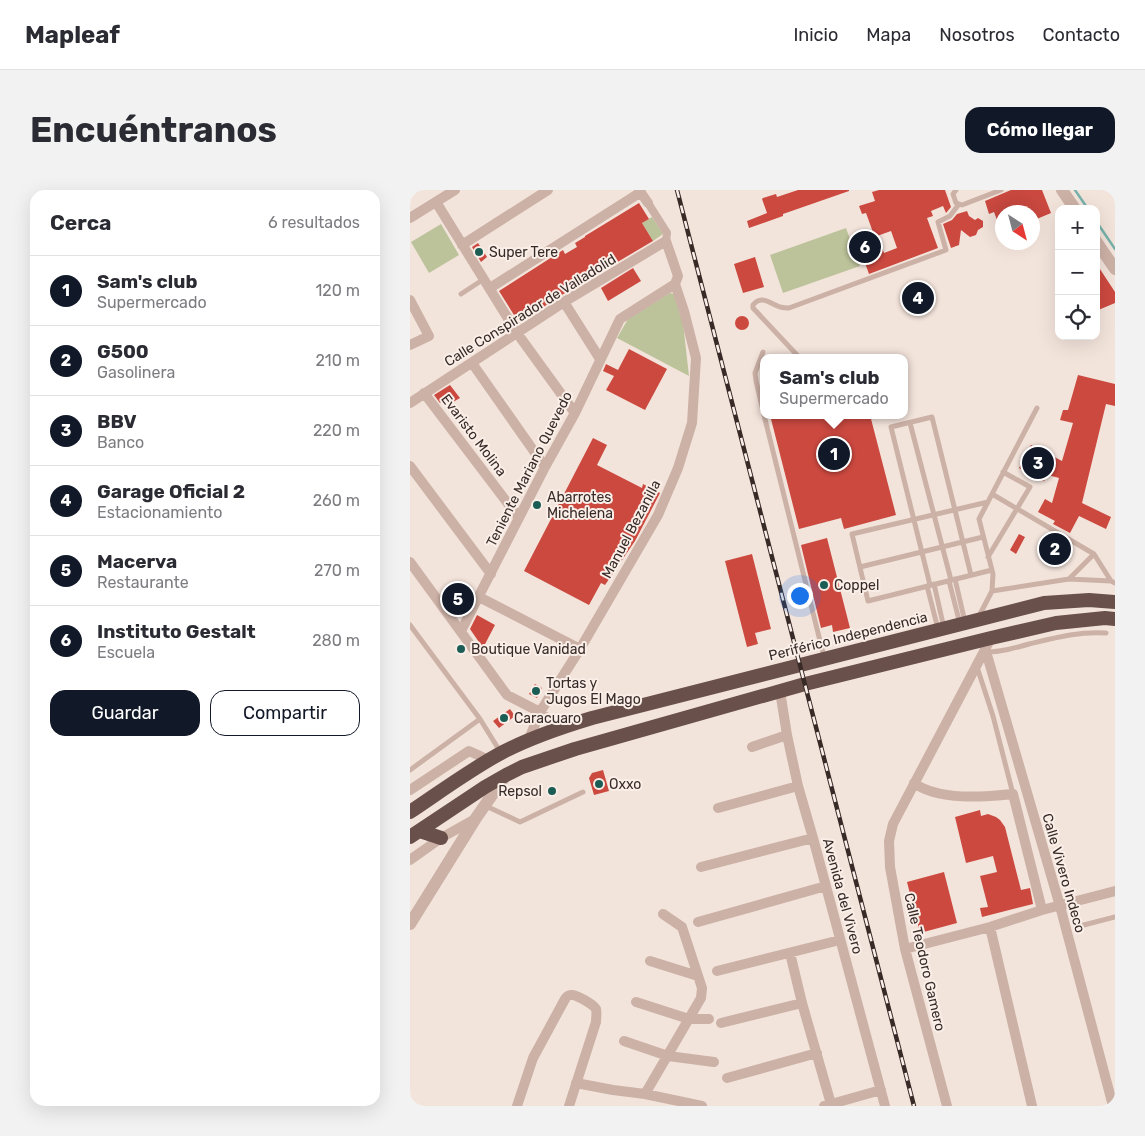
<!DOCTYPE html>
<html lang="es">
<meta charset="utf-8">
<style>
:root{--surface:#fff;--page:#f2f2f3;--text:#2b2b33;--muted:#7c7c81;--line:#e1e1e2;--accent:#111827}
body{margin:0;font-family:Rubik,sans-serif;background:var(--page);color:var(--text)}
.controls{position:absolute;right:15px;top:15px;display:grid;overflow:hidden;border-radius:10px;box-shadow:0 5px 20px #0002}
.controls button{width:45px;height:45px;display:grid;place-items:center;padding:0;border:0;border-bottom:1px solid var(--line);background:var(--surface);color:var(--text);font:25px sans-serif}
.compass{position:absolute;left:585px;top:15px;width:45px;height:45px;border-radius:50%;background:var(--surface);box-shadow:0 5px 20px #0002;rotate:144deg}
.you{position:absolute;left:389px;top:405px;width:18px;height:18px;margin:-12px;border:4px solid #fff;border-radius:50%;background:#1a73e8;box-shadow:0 0 0 8px #1a73e833}
.badge{display:grid;place-items:center;width:32px;height:32px;border-radius:50%;background:var(--accent);color:#fff;font-size:16px;font-weight:700}
.pin{position:absolute;translate:-50% -50%;border:2px solid #fff;box-shadow:0 1px 5px #0006}
.popup{position:absolute;left:350px;top:164px;width:148px;height:65px;box-sizing:border-box;display:grid;place-content:center;border-radius:10px;background:var(--surface);filter:drop-shadow(0 1px 4px #0005);font-size:16px;white-space:nowrap;color:var(--muted)}
.popup b{font-size:19px;color:var(--text)}
.popup::after{content:'';position:absolute;left:50%;top:100%;margin-left:-10px;border:10px solid transparent;border-top-color:var(--surface)}
.list{margin:0;padding:0;list-style:none}
h2{display:flex;justify-content:space-between;align-items:center;height:65px;margin:0;padding:0 20px;font-size:21px}
h2 small{font-size:16px;font-weight:400;color:var(--muted)}
.list li{display:grid;grid-template-columns:32px 1fr auto;gap:15px;align-items:center;box-sizing:border-box;height:70px;padding:0 20px;border-top:1px solid var(--line)}
.list b{display:block;font-size:19px;white-space:nowrap}
.list p{margin:0;font-size:16px;white-space:nowrap;color:var(--muted)}
.list em{font-size:16px;font-style:normal;color:var(--muted)}
.actions{display:flex;gap:10px;padding:15px 20px}
.actions a{flex:1;padding:11px 0;border:1px solid var(--accent);border-radius:15px;text-align:center;font-size:18px;color:var(--accent)}
.actions .main{background:var(--accent);color:#fff}
.icon{flex:none;width:28px;height:28px;fill:none;stroke:currentColor;stroke-width:2;stroke-linecap:round;stroke-linejoin:round}
.map{position:relative;flex:none;width:705px;height:916px;overflow:hidden;border-radius:15px}
header{display:flex;align-items:center;gap:30px;box-sizing:border-box;height:70px;padding:0 25px;background:var(--surface);border-bottom:1px solid var(--line)}
header strong{font-size:24px}
nav{display:flex;gap:28px;margin-inline-start:auto;font-size:18px}
.intro{display:flex;align-items:center;justify-content:space-between;box-sizing:border-box;height:120px;padding:0 30px}
h1{margin:0;font-size:35px}
.button{padding:12px 22px;border-radius:15px;background:var(--accent);color:#fff;font-size:18px;font-weight:700}
main{display:flex;gap:30px;padding:0 30px}
aside{flex:1;background:var(--surface);border-radius:15px;box-shadow:0 5px 20px #0002}
.map>svg:first-child{display:block}
</style>
<header>
<strong>Mapleaf</strong>
<nav><a>Inicio</a><a>Mapa</a><a>Nosotros</a><a>Contacto</a></nav>
</header>
<div class="intro"><h1>Encuéntranos</h1><a class="button">Cómo llegar</a></div>
<main>
<aside>
<h2>Cerca<small>6 resultados</small></h2>
<ul class="list">
<li><span class="badge">1</span><div><b>Sam's club</b><p>Supermercado</p></div><em>120 m</em></li>
<li><span class="badge">2</span><div><b>G500</b><p>Gasolinera</p></div><em>210 m</em></li>
<li><span class="badge">3</span><div><b>BBV</b><p>Banco</p></div><em>220 m</em></li>
<li><span class="badge">4</span><div><b>Garage Oficial 2</b><p>Estacionamiento</p></div><em>260 m</em></li>
<li><span class="badge">5</span><div><b>Macerva</b><p>Restaurante</p></div><em>270 m</em></li>
<li><span class="badge">6</span><div><b>Instituto Gestalt</b><p>Escuela</p></div><em>280 m</em></li>
</ul>
<div class="actions"><a class="main">Guardar</a><a>Compartir</a></div>
</aside>
<div class="map">
<svg width="705" height="916" viewBox="0 0 705 916">
<rect width="100%" height="100%" fill="#f3e4db"/>
<path fill="#bcc39a" d="M242,27L253,44L243,51L232,33Z
M31,34L49,65L19,83L1,52Z
M436,38L450,76L373,103L360,65Z
M260,103L264,104L273,133L279,186L207,148L218,129Z"/>
<g fill="none" stroke-linecap="round" stroke-linejoin="round">
<path stroke="#78b2aa" stroke-width="2.5" d="M665,0L678,19
M686,31L705,59"/>
</g>
<path fill="#cc4940" fill-rule="evenodd" d="M388,0H439V1L373,24V26L339,38L337,31L357,23L352,9L353,8L366,4L367,7Z
M469,0H535L541,17L536,23L533,16L521,21L523,26L517,28L528,58L459,84L454,70L457,69L451,54L457,51L456,48L464,45L456,23L452,24L449,16L465,11L462,2ZM481,41L487,58L474,63L467,46Z
M601,0H632L641,23L622,31V22H592V43L584,22L579,24L575,11Z
M229,13L239,29L232,33L243,51L150,106L109,133L89,101L153,60L155,64L167,57L165,53L175,47V46Z
M557,21L559,26L565,30L568,28L573,31V37L568,40L566,45L560,47L551,40L549,55L541,58L533,34L542,30L547,24Z
M68,53L77,67L71,72L62,57Z
M345,67L354,97L333,103L324,74Z
M686,73L705,102V113L686,121Z
M223,78L231,91L198,111L191,98Z
M325 133a7 7 0 1 1 14 0a7 7 0 1 1-14 0Z
M219,159L257,179L235,220L196,200L204,186L193,181L196,174L208,180Z
M668,185L705,194V216L696,214L672,313L701,327L696,339L669,326L660,343L643,334L645,331L628,322L635,309L642,313L649,288L638,285L634,291L609,278L621,255L652,271L663,233L650,230L653,220H658Z
M40,195L50,208L43,212L39,206L30,213L24,205Z
M360,225H460L486,325L434,339L431,328L389,339Z
M183,248L197,255L187,275L232,298L233,294L250,303L225,351L195,395L191,393L179,415L114,381Z
M609,344L615,347L606,364L600,360Z
M417,348L440,438L423,442L422,435L411,438L391,355Z
M342,364L361,439L345,443L348,454L337,457L315,371Z
M45,396L58,413L52,424L36,402Z
M67,425L85,435L73,458L60,439Z
M125,494L132,498L127,508L119,504Z
M100,519L105,526L89,538L83,531Z
M193,580L199,601L184,605L179,588L182,583Z
M570,620L571,626L578,624L586,627L590,630L595,637L611,700L620,698L623,714L572,727L570,718L578,717L570,686L587,682L583,666L556,673L545,627Z
M534,682L547,733L510,743L497,692Z"/>
<g fill="none" stroke-linecap="round" stroke-linejoin="round">
<path stroke="#ccb1a6" stroke-width="5" d="M546,0L543,4L546,13L552,15L591,0
M51,104L74,89
M353,162L345,183L346,191L354,225
M387,165L343,118V115C351,104 361,114 370,117C374,118 376,118 379,118L536,60L528,32L540,26L549,14
M354,225L414,467
M500,233L541,390
M582,304L684,364L701,391
M578,312L442,344L458,411L582,380
M578,367L620,297L593,282
M450,377L573,347
M545,389L555,432
M659,389L684,364
M539,391L550,434
M524,394L534,438
M520,395L481,237L522,227L561,385
M517,396L528,439
M582,401L659,389L701,391L705,393
M569,426L582,401L583,384L569,329L627,218
M0,435L70,529L91,563
M576,462C591,462 605,458 619,454C644,448 670,441 696,443
M567,477L583,526L603,604
M0,580L70,529
M76,616L110,632L173,602
M670,736L705,727
M0,914L3,916"/>
<path stroke="#ccb1a6" stroke-width="8" d="M238,13L257,43L256,51"/>
<path stroke="#ccb1a6" stroke-width="10" d="M229,0L238,13
M26,12L107,143L165,223
M0,28L45,0
M52,55L138,0
M80,98L231,2
M0,110L19,146L0,155
M154,112L190,169
M62,173L135,277
M14,203L109,328
M0,213L154,112L256,51L268,86L265,94L274,121L286,168L282,233L268,278L248,325L170,459L130,522L119,549
M0,276L81,384
M0,372L97,505L130,522L140,531
M69,407L170,459
M51,441L135,277L165,223L210,129L265,94
M575,458L650,716L703,916
M370,501L377,545L388,596L403,648L475,916
M342,557L377,545
M504,593C529,611 574,607 603,604L632,720
M0,600L59,561L79,570
M308,618L388,596
M0,670L31,648L65,629
M291,677L403,648
M288,732L416,696
M580,737L622,916
M495,759L580,737L632,720L705,701
M380,763L392,813L421,914
M240,771L288,786
M307,781L430,750
M226,812L279,829H299
M311,833L392,813
M214,851L258,866L304,872
M317,888L407,863
M166,893L203,900L235,904L292,916
M235,904L291,808L292,798L272,737L253,724
M107,916L123,868L155,809C157,806 158,805 161,805C166,804 184,815 186,819C187,823 186,828 186,832L159,916
M414,916L471,900
M537,916L495,759L480,677L479,651L483,634L581,448"/>
<path stroke="#ccb1a6" stroke-width="12" d="M652,0L665,19
M686,51L705,79
M0,734L66,628L96,585"/>
<path stroke="#6a504b" stroke-width="14" d="M0,622C30,602 61,579 93,562C122,547 152,537 182,528L634,413L679,410L705,412
M10,641L31,648
M0,647L75,597L96,585L112,577L165,559L395,494L581,448L646,433L695,428L705,429"/>
<defs>
<path id="rail" d="M267,0L504,916"/>
</defs>
<use href="#rail" stroke="#382a27" stroke-width="4.5"/>
<use href="#rail" stroke="#faefe8" stroke-width="2.5" stroke-dasharray="8" stroke-linecap="butt"/>
</g>
<g fill="#1b5c54" stroke="#faefe8" stroke-width="2">
<circle cx="69" cy="62" r="5"/>
<circle cx="127" cy="315" r="5"/>
<circle cx="414" cy="395" r="5"/>
<circle cx="51" cy="459" r="5"/>
<circle cx="126" cy="501" r="5"/>
<circle cx="94" cy="528" r="5"/>
<circle cx="189" cy="594" r="5"/>
<circle cx="142" cy="601" r="5"/>
</g>
<g text-anchor="middle" stroke-width="4" stroke-linejoin="round" paint-order="stroke">
<g font-size="14" fill="#382a27" stroke="#faefe8" text-anchor="start">
<text x="79" y="67">Super Tere</text>
<text x="137" y="312">Abarrotes<tspan x="137" dy="16">Michelena</tspan></text>
<text x="424" y="400">Coppel</text>
<text x="61" y="464">Boutique Vanidad</text>
<text x="136" y="498">Tortas y<tspan x="136" dy="16">Jugos El Mago</tspan></text>
<text x="104" y="533">Caracuaro</text>
<text x="199" y="599">Oxxo</text>
<text x="132" y="606" text-anchor="end">Repsol</text>
</g>
<g font-size="14" fill="#382a27" stroke="#faefe8">
<text transform="translate(120 120) rotate(-32)" y="5">Calle Conspirador de Valladolid</text>
<text transform="translate(64 245) rotate(53)" y="5">Evaristo Molina</text>
<text transform="translate(119 279) rotate(-63)" y="5">Teniente Mariano Quevedo</text>
<text transform="translate(221 339) rotate(-62)" y="5">Manuel Bezanilla</text>
<text transform="translate(438 446) rotate(-14)" y="5">Periférico Independencia</text>
<text transform="translate(654 683) rotate(74)" y="5">Calle Vivero Indeco</text>
<text transform="translate(433 706) rotate(75)" y="5">Avenida del Vivero</text>
<text transform="translate(515 772) rotate(77)" y="5">Calle Teodoro Gamero</text>
</g>
</g>
</svg>
<div class="controls">
<button>+</button>
<button>−</button>
<button><svg class="icon" aria-label="locate" viewBox="0 0 24 24"><circle cx="12" cy="12" r="6"/><path d="M12 2v4M12 18v4M2 12h4M18 12h4"/></svg></button>
</div>
<svg class="compass" viewBox="-18 -18 36 36"><path d="M0-13l5 13h-10z" fill="#e53935"/><path d="M0 13l5-13h-10z" fill="#7c7c81"/></svg>
<div class="you"></div>
<div class="pin badge" style="left:424px;top:264px">1</div>
<div class="popup"><b>Sam's club</b>Supermercado</div>
<div class="pin badge" style="left:645px;top:359px">2</div>
<div class="pin badge" style="left:628px;top:273px">3</div>
<div class="pin badge" style="left:508px;top:108px">4</div>
<div class="pin badge" style="left:48px;top:409px">5</div>
<div class="pin badge" style="left:455px;top:57px">6</div>
</div>
</main>
